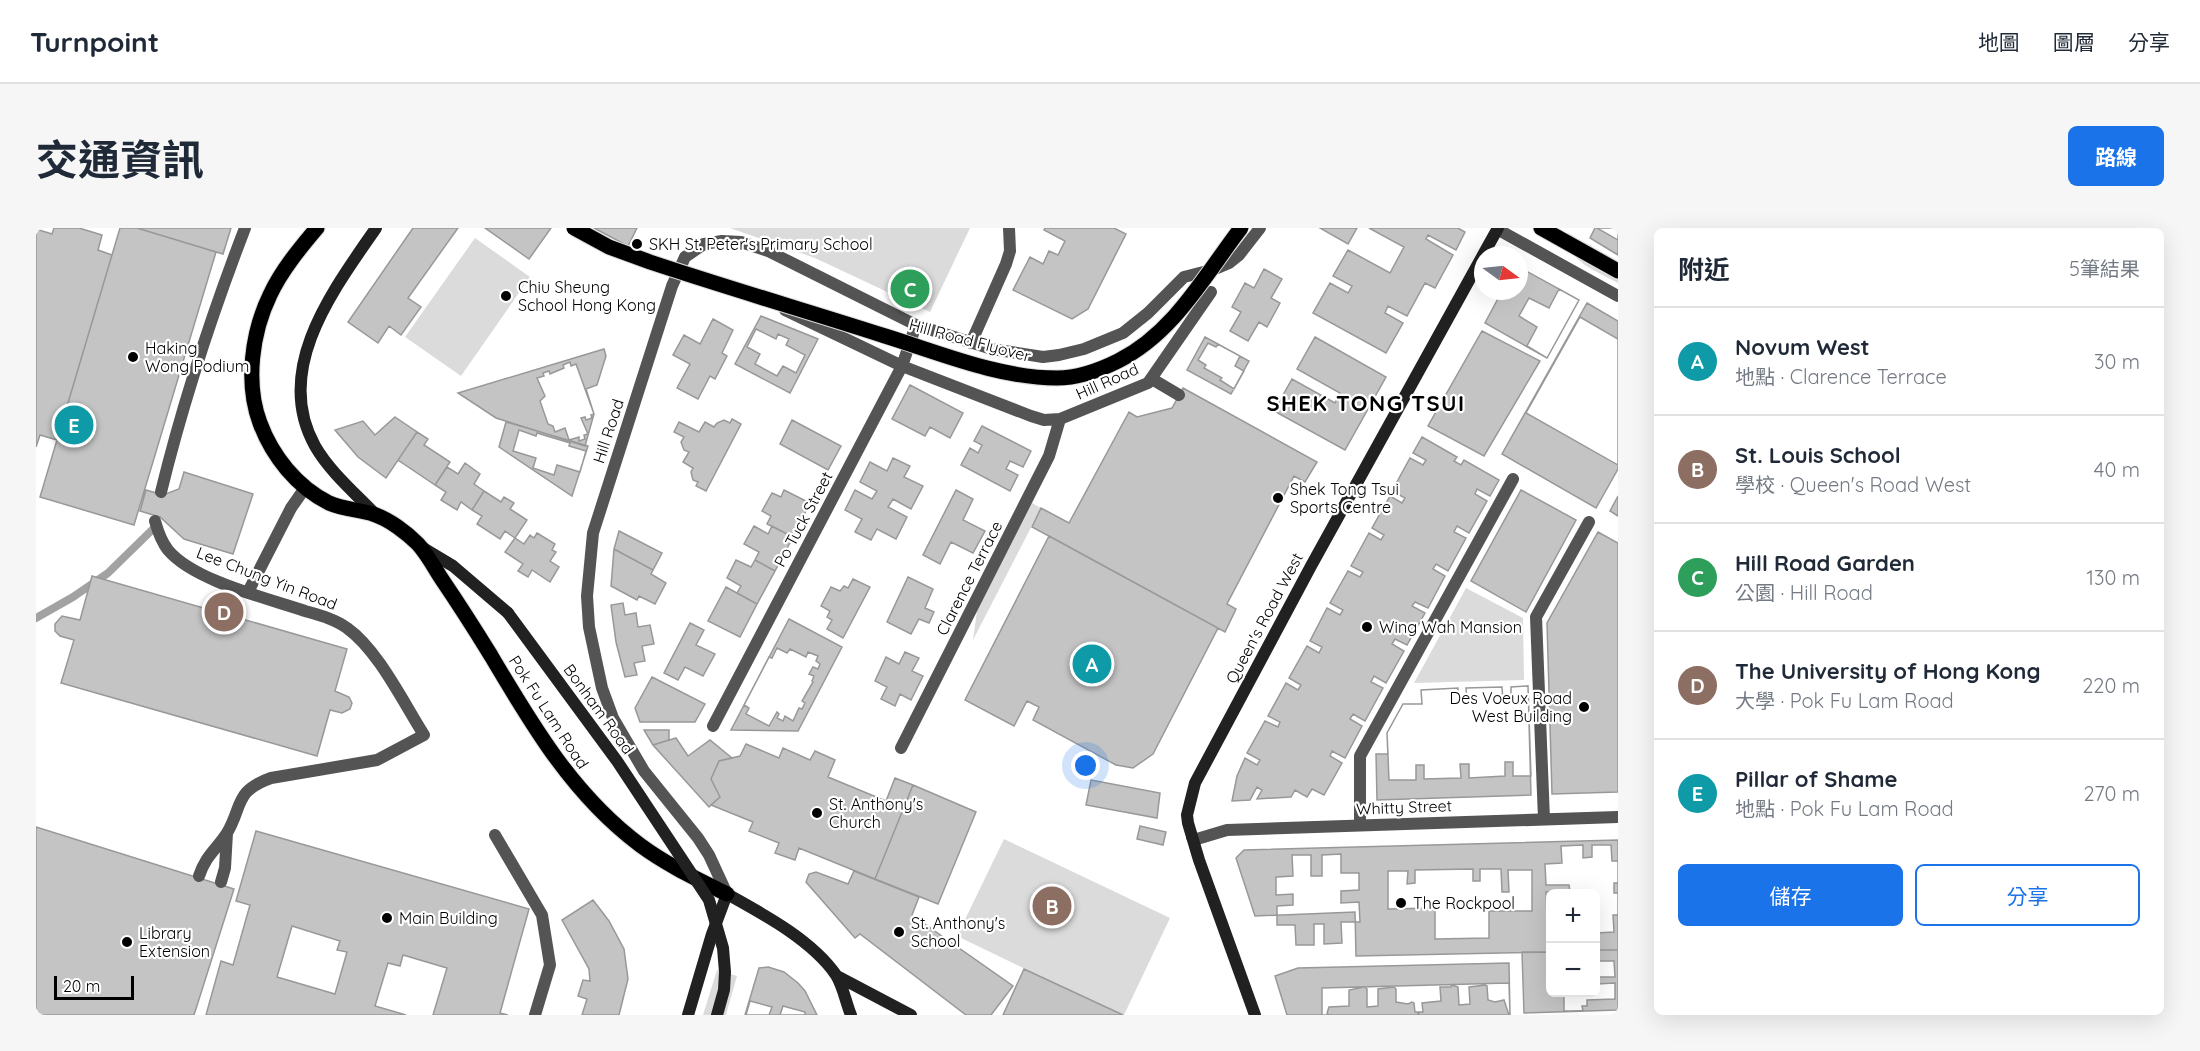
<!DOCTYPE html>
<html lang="zh-TW">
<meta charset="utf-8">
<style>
:root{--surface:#fff;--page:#f6f6f7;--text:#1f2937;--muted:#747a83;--line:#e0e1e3;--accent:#1a73e8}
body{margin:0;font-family:Quicksand,"Noto Sans TC",sans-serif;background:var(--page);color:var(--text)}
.controls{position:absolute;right:18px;bottom:18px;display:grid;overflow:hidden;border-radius:9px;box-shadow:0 6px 24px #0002}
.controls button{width:54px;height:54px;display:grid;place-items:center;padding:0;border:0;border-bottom:2px solid var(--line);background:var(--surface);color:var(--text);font:30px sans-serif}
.compass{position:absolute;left:1438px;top:18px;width:54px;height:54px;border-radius:50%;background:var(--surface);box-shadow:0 6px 24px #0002;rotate:105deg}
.scale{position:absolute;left:18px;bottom:15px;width:80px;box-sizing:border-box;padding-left:6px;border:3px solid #000;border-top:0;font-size:16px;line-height:21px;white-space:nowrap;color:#000;-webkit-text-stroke:4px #fff;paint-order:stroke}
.you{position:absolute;left:1050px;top:538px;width:21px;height:21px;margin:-15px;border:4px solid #fff;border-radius:50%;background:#1a73e8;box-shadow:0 0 0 9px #1a73e833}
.badge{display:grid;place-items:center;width:39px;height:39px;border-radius:50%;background:var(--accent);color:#fff;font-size:20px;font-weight:700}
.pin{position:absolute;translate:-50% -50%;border:3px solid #fff;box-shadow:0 2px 6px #0006}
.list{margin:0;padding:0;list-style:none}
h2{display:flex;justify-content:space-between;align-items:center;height:78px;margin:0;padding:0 24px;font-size:26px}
h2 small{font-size:20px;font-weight:400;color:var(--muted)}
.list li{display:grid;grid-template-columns:39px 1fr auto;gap:18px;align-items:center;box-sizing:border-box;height:108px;padding:0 24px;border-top:2px solid var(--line)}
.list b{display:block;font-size:22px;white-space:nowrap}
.list p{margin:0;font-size:20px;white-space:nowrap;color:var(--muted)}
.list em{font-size:20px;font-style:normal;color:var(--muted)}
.actions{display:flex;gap:12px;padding:18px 24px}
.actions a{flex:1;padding:14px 0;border:2px solid var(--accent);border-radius:9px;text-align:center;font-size:21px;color:var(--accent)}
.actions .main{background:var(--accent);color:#fff}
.map{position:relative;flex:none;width:1582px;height:787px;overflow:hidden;border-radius:9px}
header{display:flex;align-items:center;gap:36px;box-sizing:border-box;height:84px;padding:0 30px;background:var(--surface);border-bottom:2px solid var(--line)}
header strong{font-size:28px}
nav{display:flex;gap:33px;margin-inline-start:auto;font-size:21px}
.intro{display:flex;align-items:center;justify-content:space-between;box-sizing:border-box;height:144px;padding:0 36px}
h1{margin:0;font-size:42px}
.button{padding:15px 27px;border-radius:9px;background:var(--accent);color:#fff;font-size:21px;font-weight:700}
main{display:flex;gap:36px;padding:0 36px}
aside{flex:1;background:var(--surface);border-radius:9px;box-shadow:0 6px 24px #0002}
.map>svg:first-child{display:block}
</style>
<header>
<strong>Turnpoint</strong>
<nav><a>地圖</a><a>圖層</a><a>分享</a></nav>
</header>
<div class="intro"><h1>交通資訊</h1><a class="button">路線</a></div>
<main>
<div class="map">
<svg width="1582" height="787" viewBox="0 0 1582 787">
<rect width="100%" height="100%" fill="#fff"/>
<path fill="#dbdbdb" d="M694,0H934L894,84L779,30Z
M1532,5L1582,33V55C1559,42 1531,35 1532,5Z
M439,10L494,49L425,148L369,109Z
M996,275L1005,280L937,412L941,383Z
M1430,360L1487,390L1488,452L1378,455Z
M968,611L1134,690L1088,787H1084L921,708Z
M681,742L701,748L690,787H667Z"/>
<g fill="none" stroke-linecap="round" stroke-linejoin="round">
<path stroke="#a2a2a2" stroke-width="8" d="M0,390L37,369L72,345L117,301"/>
</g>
<path fill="#c4c4c4" stroke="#989898" stroke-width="1.5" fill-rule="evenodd" d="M18,0H43L66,7L62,22L76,27L21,212L4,207L0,219V1L16,6Z
M84,0H101L180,24L98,297L4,269Z
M101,0H195L187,26Z
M377,0H422L372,70L385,79L365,107L353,98L342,115L312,94Z
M449,0H515L493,31Z
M558,0H601L592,18Z
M1009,0H1078L1090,6L1052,81L1036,91L977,62L994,29L1007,36L1013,23L1022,27L1029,13L1008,2Z
M1284,0H1321L1312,16Z
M1333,0H1422L1429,4L1420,22L1392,7L1390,11L1417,27L1399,60L1389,55L1371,88L1352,78L1349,85L1367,95L1350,125L1277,85L1294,55L1312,65L1316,58L1297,48L1312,22L1354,45L1368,19Z
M1559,0H1582V27L1554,10Z
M1561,0H1582V12Z
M1483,39L1543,72L1511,130L1449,95L1466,63H1483Z
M1228,41L1246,51L1235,70L1244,75L1231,99L1223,94L1212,113L1194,103L1205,84L1196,79L1209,55L1218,60Z
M1523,61L1543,72L1511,130L1491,118L1501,99L1483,88L1493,70L1513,80Z
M1551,75L1582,93V241L1560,280L1466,226Z
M725,88L782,111L754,165L699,136Z
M1544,89L1582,111V237L1490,185Z
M677,91L697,102L686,125L691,128L679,151L674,148L662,171L641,160L654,136L637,127L648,107L664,116Z
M720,101L740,111L742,106L753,111L750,117L769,127L760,145L747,138L741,148L719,136L724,126L711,119Z
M1446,103L1504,133L1448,228L1392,198Z
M1169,109L1213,133L1195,166L1151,142Z
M1279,109L1350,149L1309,222L1238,183L1256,151L1299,175L1304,165L1261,141Z
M1172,115L1180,119L1182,116L1204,128L1199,138L1208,143L1198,161L1184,152L1186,150L1168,140L1170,137L1162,132Z
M568,121L570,128L561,157L550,161L558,186L549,218L460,190L422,165Z
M534,134L535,138L540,136L558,186L555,187L556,190L550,192L549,189L545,190L552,206L548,207L549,211L543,213V209L533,212L529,200L519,204L517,198L512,196L504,173L509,168L501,150L508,148L507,145L513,143L514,146L528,140L527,137Z
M874,157L927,185L914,210L894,199L889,208L856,191Z
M1147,160L1281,234L1269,254L1258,248L1191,376L1200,381L1189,404L996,299L1005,280L1033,295L1093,184L1101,189L1136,180Z
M359,189L381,204L350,250L322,229L299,202L327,193L339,207Z
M696,191L705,196L670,263L660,258L662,254L657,252L655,244L657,240L647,234L653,224L648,222L645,214L648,209L638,204L643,194L663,204L669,194L678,199L681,195L688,192L694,195Z
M756,192L805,218L792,242L744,216Z
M470,194L552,218L536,268L463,219Z
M946,198L995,223L987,239L974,233L970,241L982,247L974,263L925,237L934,220L942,225L946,217L938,213Z
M483,202L500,208L501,205L534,215L533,218L550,223L544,244L521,237L518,247L497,240L500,230L477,223Z
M381,204L392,211L388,217L414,234L399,257L362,232Z
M1386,209L1421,229L1418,233L1425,237L1428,232L1463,252L1454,268L1441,261L1439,266L1451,273L1433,305L1421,298L1418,304L1430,310L1412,343L1400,336L1397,341L1409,348L1392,380L1379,374L1376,378L1389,385L1371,417L1359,411L1356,416L1368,423L1350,455L1338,448L1335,454L1347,460L1329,493L1317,486L1314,491L1326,498L1309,530L1296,523L1294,528L1306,535L1288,567L1276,561L1271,569L1259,562L1255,569L1221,571L1226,562L1221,559L1214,572L1196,573L1201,548L1209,530L1221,537L1224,532L1211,525L1229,493L1242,499L1244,494L1232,488L1250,455L1262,462L1265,457L1253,450L1271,418L1283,425L1286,419L1274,413L1291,380L1304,387L1307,382L1294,375L1312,343L1324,349L1327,344L1315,338L1333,305L1345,312L1348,307L1336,300L1354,268L1366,275L1369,270L1356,263L1374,230L1387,237L1390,232L1377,225Z
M857,230L874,238L868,249L887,258L875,281L857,271L852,279L871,289L860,311L841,301L835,312L819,304L826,291L809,282L819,262L836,271L841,263L824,254L834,234L851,243Z
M429,235L444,246L438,256L448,263L436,282L425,274L421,282L405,272L410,264L399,257L411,239L422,246Z
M148,244L217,266L197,326L148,311L124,289L104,283L110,262L127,267L143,261Z
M748,262L774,275L757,309L731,296L735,288L726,283L736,265L745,269Z
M920,262L937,271L927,292L949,303L937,325L915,314L904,336L887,327Z
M1485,262L1540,292L1490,384L1435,353Z
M448,263L465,274L468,269L478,275L474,281L491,292L479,310L469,303L464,311L441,296L446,288L436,282Z
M1582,268V288L1574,283Z
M718,298L732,306L736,298L757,309L739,343L719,332L723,324L708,316Z
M583,303L626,325L617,342L578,321Z
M1562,304L1582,315V564L1516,566L1511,395Z
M501,305L519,316L516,322L520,324L514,333L523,339L514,354L496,342L492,349L482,343L487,336L469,324L479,310L488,316L494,307L498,310Z
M1013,308L1182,400L1117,526L1097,540L1080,537L997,492L1003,479L991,473L978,498L929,472Z
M578,321L617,342L615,346L630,355L619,376L603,368L601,372L575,358Z
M700,332L715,339L719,332L739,343L721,376L701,365L705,358L691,350Z
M56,348L311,421L299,463L313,469L316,475L314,481L306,485L294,482L281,528L25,455L38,412L24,408L19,403V396L26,388L44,392Z
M872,349L897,361L889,380L898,384L893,395L883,391L875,406L851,394Z
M817,351L834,359L807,410L791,401L796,392L791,389L794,383L785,378L795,359L804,363L808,358L812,360Z
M690,359L721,376L704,409L672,393Z
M587,375L589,387L600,385L602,399L614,397L618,416L606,418L609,433L598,435L601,447L589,449L580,414L575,377Z
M753,391L806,419L762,503L695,502Z
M654,395L668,402L660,417L679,426L667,448L649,439L642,452L628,445Z
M741,420L751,425L754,421L770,429L772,424L782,428L780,433L784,436L782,441L777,439L773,446L778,448L776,453L777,454L766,473L769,475L766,481L763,480L757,493L749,488L747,493L741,490L743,486L741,484L733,498L710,486L713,480L708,477L733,429L736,430Z
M869,424L883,430L876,443L887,448L875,472L864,466L859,478L845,471L851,459L839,453L850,429L863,436Z
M616,449L669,476L659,494H604L599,480Z
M1492,458L1495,548H1477V534H1469V548L1433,550V536H1424L1425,550L1388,551V537H1380V552H1353L1351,505L1367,476H1386L1385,462L1422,460V474H1431L1430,460L1466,459L1467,473H1475V459Z
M1492,458L1495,567L1341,572L1340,526H1352L1351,505L1367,476H1386L1385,462L1422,460V474H1431L1430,460L1466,459L1467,473H1475V459Z
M608,502H633V512L617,517Z
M640,510L652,528L674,512L696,530L683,533L675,551L684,569L673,579L617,517Z
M710,516L743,530L747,520L774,532L779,523L799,532L792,549L850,573L859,550L877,557L839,651L763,620L759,632L739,625L743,615L713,603L717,594L675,577L684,569L675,551L683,533L704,528Z
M1055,552L1124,565L1121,590L1050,577Z
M877,557L940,584L902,676L839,651Z
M1104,598L1130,604L1127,617L1101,611Z
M0,599L198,661L158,787H0Z
M220,603L493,681L464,785L472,787H397L411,740L367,727L364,738L352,735L339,778L370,787H170L185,733L197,737L214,677L200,673ZM256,698L304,713L301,722L311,724L299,766L241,749Z
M1582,612V722H1560V666H1514V724L1320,728L1319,684L1219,688L1200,630L1208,622Z
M1547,617V630L1556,629V617H1575L1576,633H1582V655H1578V665H1582V687H1577L1578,704L1560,705V666H1514V689H1511L1510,664H1534L1533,657H1510L1509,636L1526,635L1525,618Z
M1305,626V645H1323V662L1305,663V675L1323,674L1324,694H1305L1306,715L1288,716V696H1278V717H1260L1259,697H1241V678L1257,677V666L1240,667V649L1257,648L1256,627H1275V648H1286V627Z
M1437,641V653H1444V641H1465L1466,664H1473L1472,642H1496V683H1453V710L1399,711V680L1352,681V643H1372L1371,656L1379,655V642Z
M818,643L883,669L876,687L977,758L955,787H930L824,706L819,710L770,654L773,646L780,644L812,656Z
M557,672L573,693L588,721L592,751L583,787H546L551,771L542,768L547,752L554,753L553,741L526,692Z
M1560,722H1582V782L1488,785L1486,724H1514V764H1560Z
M1560,733H1578L1579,749H1561V756L1579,755V771L1551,772V778H1546L1547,783H1528V764H1560Z
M1473,735L1474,787H1251L1239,748L1262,740Z
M732,739L748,744L762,755L769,763L781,787H709L723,740Z
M988,741L1087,787H967Z
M1473,755L1474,787H1286V760Z
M1416,757L1422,759L1423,777L1434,776L1433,759L1449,757L1451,758L1452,772L1459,774L1468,772L1473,787H1383V784H1387L1386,775L1405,773L1404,759H1415Z
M1328,759L1331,761V779L1342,778V761L1358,759L1360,761V774L1372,776L1376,774L1378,775L1379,784H1382V787H1293L1291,785L1293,779L1313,778V762Z
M714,773L736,779L733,787H710Z
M747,778L769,784V787H744Z"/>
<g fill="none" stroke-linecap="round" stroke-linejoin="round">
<defs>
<path id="primary" d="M281,0C264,20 245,43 234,67C216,104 209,155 224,195C236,228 261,259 293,275C307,281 323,282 337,286C353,291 371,305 382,316C391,326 398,339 405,350C422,375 438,400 454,426C496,497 537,567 604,617C631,637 661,651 691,666
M1505,0L1582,43"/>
</defs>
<use href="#primary" stroke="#dbdbdb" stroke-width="17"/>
<path stroke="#545454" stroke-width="12" d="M1116,151L1143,167
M125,264C147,174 176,86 209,0
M119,293C122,304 125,313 132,322C158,353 231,370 269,383C283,387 299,391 311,400C342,422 367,474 388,507L341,532L235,550C198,563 207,578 191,605C180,622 170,627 163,648
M212,364L255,280L269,260
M185,654L189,640L191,605"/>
<path stroke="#545454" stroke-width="12" d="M1508,591L1500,389L1553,294
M1324,596V528L1477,251
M459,607L506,687L514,737L499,787"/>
<path stroke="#545454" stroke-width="12" d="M749,82L866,138L995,188L1008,192L1024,191L1112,155L1175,64
M935,115L970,36L974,23L973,0
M677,498L866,138L880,97
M865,520L1013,228L1024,191
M691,666L673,627L662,610L608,543L577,490L566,460L553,399L551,368L557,305L636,58L649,29L668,16L686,13L705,14L732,23L880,97L956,121L1007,129L1023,127L1048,121L1087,105L1112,85L1148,49L1179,41L1193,35L1203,27L1224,0"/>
<path stroke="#545454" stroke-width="12" d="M1461,1L1582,68
M1156,609L1161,611L1191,602L1582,589"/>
<path stroke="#212121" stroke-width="12" d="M1447,27L1462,0
M340,287C319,265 294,244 279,218C236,141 298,61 340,0
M387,320L417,338L472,385
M801,748L875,787
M652,787L676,706L691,666C727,686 776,712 800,747C807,758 810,775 815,787
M1219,787L1163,632L1152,595L1151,587L1159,555L1275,338L1447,27"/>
<use href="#primary" stroke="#000" stroke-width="15"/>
<defs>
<path id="primary-bridge" d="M538,0L573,19L614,34C692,60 771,83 849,108C904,125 963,150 1021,150C1042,150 1064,142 1082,133C1138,105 1169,47 1205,0"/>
</defs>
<use href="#primary-bridge" stroke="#dbdbdb" stroke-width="17" stroke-linecap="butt"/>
<path stroke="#212121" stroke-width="12" d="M472,385L581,533L673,672L687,720L689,744L688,762L681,787"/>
<use href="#primary-bridge" stroke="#000" stroke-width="15"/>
</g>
<g fill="#000" stroke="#fff" stroke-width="2">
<circle cx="601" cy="16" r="6"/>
<circle cx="470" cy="68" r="6"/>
<circle cx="97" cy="129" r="6"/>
<circle cx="1242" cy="270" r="6"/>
<circle cx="1331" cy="399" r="6"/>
<circle cx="1548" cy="479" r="6"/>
<circle cx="781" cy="585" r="6"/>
<circle cx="1365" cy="675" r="6"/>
<circle cx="351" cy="690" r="6"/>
<circle cx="863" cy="704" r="6"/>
<circle cx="91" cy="714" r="6"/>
</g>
<g text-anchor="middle" stroke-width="4.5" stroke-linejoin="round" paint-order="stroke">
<g font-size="16" fill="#000" stroke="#fff" text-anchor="start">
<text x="613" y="22">SKH St. Peter's Primary School</text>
<text x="482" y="65">Chiu Sheung<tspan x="482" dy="18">School Hong Kong</tspan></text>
<text x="109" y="126">Haking<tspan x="109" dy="18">Wong Podium</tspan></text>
<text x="1254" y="267">Shek Tong Tsui<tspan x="1254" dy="18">Sports Centre</tspan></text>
<text x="1343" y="405">Wing Wah Mansion</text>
<text x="1536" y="476" text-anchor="end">Des Voeux Road<tspan x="1536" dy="18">West Building</tspan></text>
<text x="793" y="582">St. Anthony's<tspan x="793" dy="18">Church</tspan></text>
<text x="1377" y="681">The Rockpool</text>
<text x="363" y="696">Main Building</text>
<text x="875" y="701">St. Anthony's<tspan x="875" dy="18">School</tspan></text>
<text x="103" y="711">Library<tspan x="103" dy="18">Extension</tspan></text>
</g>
<g font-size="16" fill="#000" stroke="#fff">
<text transform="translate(934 112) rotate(15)" y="6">Hill Road Flyover</text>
<text transform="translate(1071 153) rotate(-24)" y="6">Hill Road</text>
<text transform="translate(572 203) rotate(-72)" y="6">Hill Road</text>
<text transform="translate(767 291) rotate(-62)" y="6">Po Tuck Street</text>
<text transform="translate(231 350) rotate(21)" y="6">Lee Chung Yin Road</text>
<text transform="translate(933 350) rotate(-63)" y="6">Clarence Terrace</text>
<text transform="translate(1228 390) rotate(-62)" y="6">Queen's Road West</text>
<text transform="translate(563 481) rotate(54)" y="6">Bonham Road</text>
<text transform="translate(513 484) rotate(57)" y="6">Pok Fu Lam Road</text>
<text transform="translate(1368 579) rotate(-2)" y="6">Whitty Street</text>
</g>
<g font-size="22" font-weight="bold" letter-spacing="1.5" fill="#000" stroke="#fff">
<text x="1330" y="183">SHEK TONG TSUI</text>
</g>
</g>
</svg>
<div class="controls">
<button>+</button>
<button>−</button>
</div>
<svg class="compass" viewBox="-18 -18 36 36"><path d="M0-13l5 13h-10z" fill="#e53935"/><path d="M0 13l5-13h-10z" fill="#747a83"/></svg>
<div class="scale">20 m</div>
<div class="you"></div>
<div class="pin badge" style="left:1056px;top:436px;background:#0f9aa8">A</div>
<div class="pin badge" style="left:1016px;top:678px;background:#8d6e63">B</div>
<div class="pin badge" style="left:874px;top:61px;background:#2e9e5b">C</div>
<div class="pin badge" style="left:188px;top:384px;background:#8d6e63">D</div>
<div class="pin badge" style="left:38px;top:197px;background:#0f9aa8">E</div>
</div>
<aside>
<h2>附近<small>5筆結果</small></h2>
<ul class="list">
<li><span class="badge" style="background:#0f9aa8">A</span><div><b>Novum West</b><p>地點 · Clarence Terrace</p></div><em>30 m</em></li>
<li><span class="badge" style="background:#8d6e63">B</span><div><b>St. Louis School</b><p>學校 · Queen's Road West</p></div><em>40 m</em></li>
<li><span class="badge" style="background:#2e9e5b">C</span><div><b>Hill Road Garden</b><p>公園 · Hill Road</p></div><em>130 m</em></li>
<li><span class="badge" style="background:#8d6e63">D</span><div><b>The University of Hong Kong</b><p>大學 · Pok Fu Lam Road</p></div><em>220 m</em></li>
<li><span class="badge" style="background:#0f9aa8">E</span><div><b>Pillar of Shame</b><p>地點 · Pok Fu Lam Road</p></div><em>270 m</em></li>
</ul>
<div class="actions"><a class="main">儲存</a><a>分享</a></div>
</aside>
</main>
